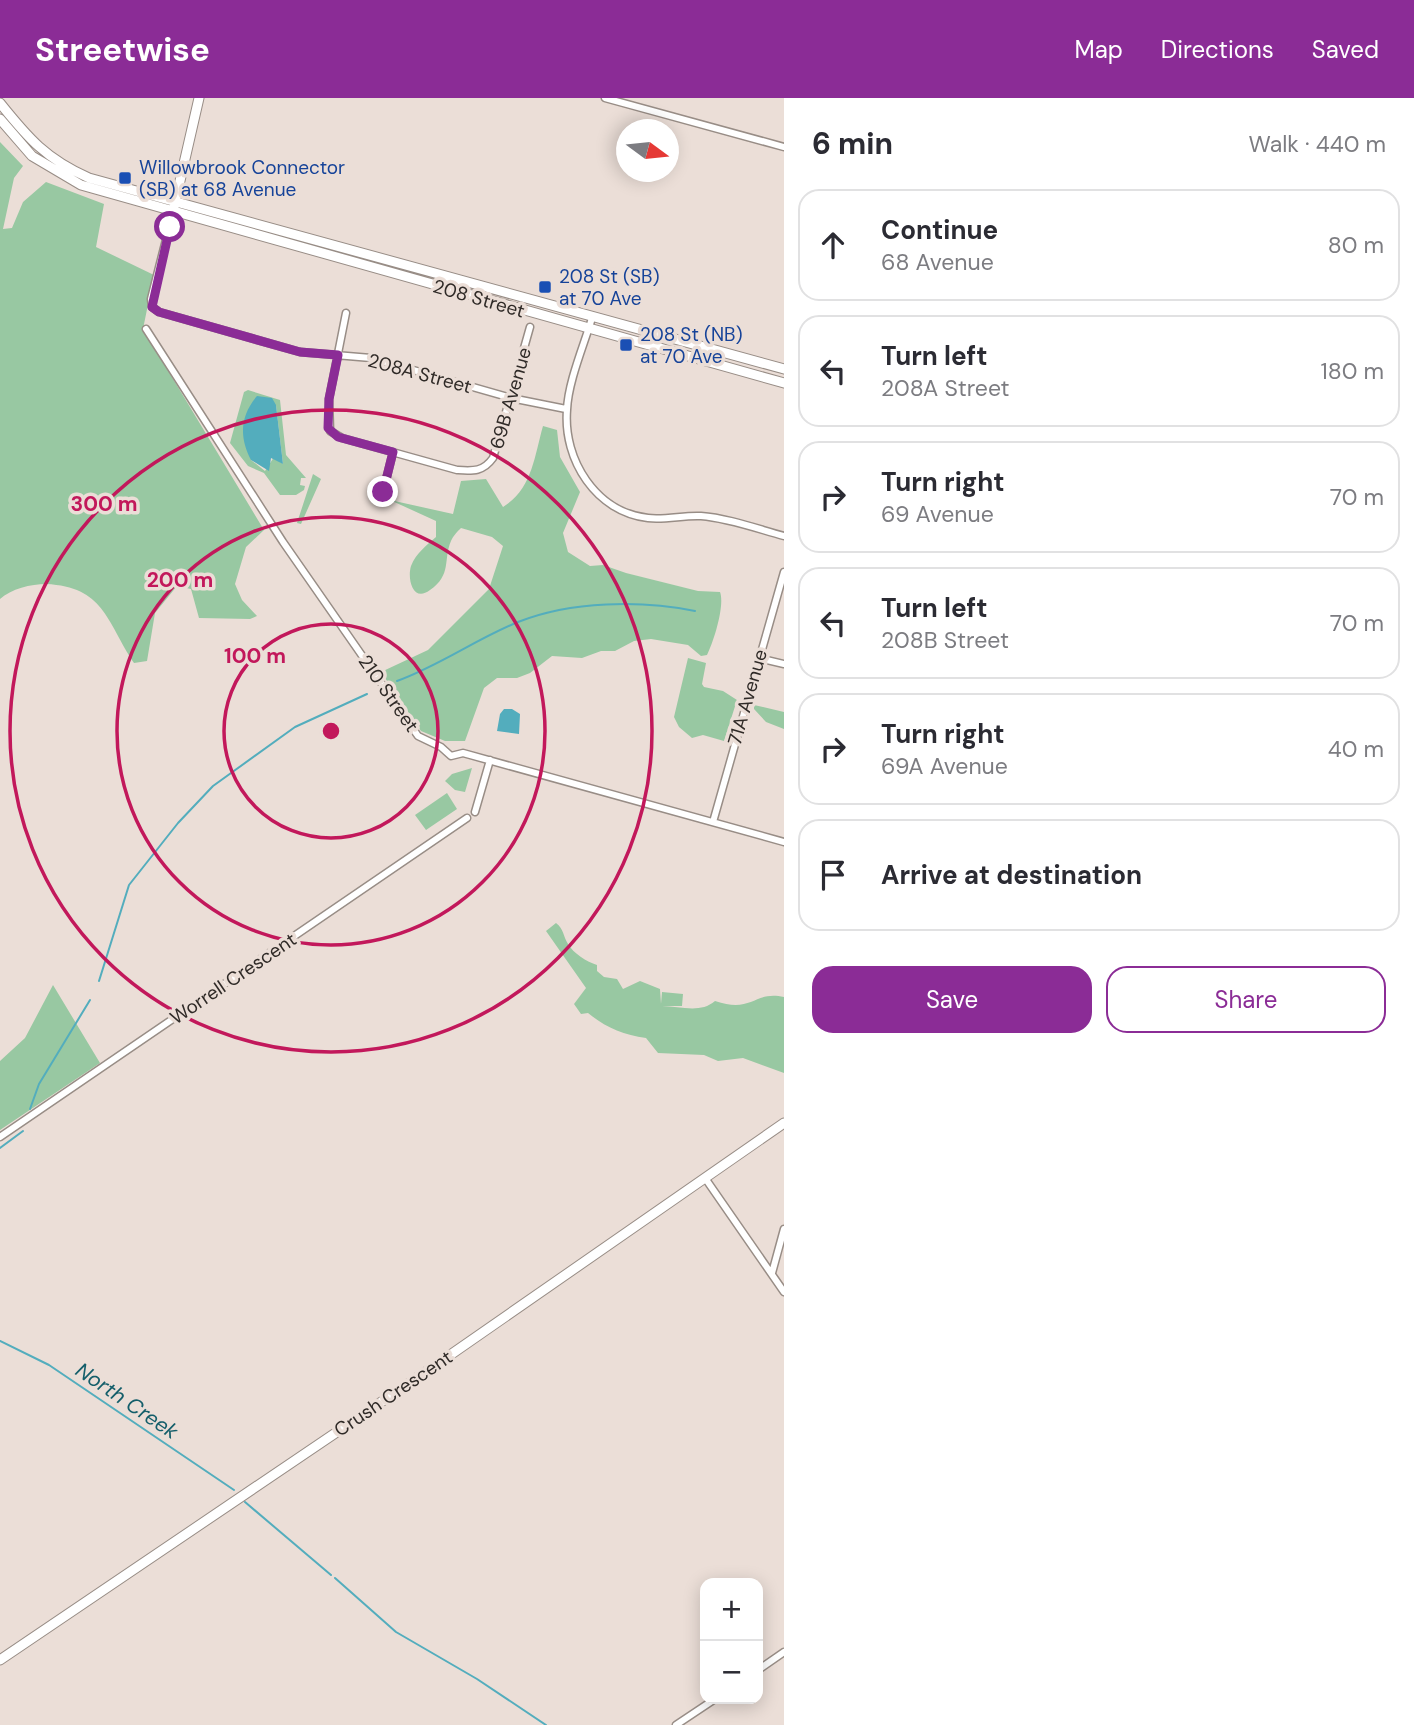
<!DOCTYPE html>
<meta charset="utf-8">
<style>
:root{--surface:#fff;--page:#f7f7f7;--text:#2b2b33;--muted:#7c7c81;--line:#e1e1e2;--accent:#8b2c96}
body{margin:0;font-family:"DM Sans",sans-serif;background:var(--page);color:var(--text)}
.controls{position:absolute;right:21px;bottom:21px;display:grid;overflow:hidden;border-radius:14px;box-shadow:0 4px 18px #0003}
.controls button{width:63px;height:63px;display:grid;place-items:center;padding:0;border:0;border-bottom:2px solid var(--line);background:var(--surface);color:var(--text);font:35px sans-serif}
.compass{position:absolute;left:616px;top:21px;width:63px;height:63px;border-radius:50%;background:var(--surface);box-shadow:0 4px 18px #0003;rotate:105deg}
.stop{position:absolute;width:21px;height:21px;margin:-16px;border:5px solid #8b2c96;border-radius:50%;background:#fff}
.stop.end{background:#8b2c96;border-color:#fff;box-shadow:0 2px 7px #0008}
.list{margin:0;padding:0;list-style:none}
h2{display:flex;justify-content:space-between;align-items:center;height:91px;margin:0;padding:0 28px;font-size:30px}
h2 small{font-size:23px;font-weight:400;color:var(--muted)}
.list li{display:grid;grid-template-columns:46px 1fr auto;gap:21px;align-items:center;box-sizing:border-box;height:112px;margin:0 14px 14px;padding:0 14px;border:2px solid var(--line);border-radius:21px}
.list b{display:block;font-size:26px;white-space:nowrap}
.list p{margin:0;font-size:23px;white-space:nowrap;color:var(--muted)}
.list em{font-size:23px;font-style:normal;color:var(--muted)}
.actions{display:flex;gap:14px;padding:21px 28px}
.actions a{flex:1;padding:16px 0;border:2px solid var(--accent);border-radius:21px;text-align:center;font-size:24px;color:var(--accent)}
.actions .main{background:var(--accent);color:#fff}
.icon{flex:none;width:38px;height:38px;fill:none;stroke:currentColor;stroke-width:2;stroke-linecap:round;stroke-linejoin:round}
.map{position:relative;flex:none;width:784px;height:1627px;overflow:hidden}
header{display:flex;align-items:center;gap:42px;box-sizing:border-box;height:98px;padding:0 35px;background:var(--accent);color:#fff}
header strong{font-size:33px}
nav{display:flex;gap:38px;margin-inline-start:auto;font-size:24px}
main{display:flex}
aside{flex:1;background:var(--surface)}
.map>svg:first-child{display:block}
</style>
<header>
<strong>Streetwise</strong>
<nav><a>Map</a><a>Directions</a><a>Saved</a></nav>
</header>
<main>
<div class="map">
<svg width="784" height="1627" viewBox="0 0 784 1627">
<rect width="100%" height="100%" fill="#ebded7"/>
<path fill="#98c8a2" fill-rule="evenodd" d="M0,44L23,68L14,80L3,131L12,130L23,104L46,84L104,106L96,149L154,177L143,231L264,432L246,449L235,486L242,502L257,518L250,521L199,520L191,491L177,488L155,515L147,563L134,565C106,522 104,489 46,486C31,486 11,491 0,501Z
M248,292L280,302L286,357L306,380H301L300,387L305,388L304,392L296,397H280L264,375L248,368L230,345L244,294ZM276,307L283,366L274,359L265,373L251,362Z
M543,328L557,332L560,359L580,394L563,435L568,454L590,468L603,467L626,475L698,493L720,494C725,507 714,543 707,557L701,558L688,547L651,541L634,543L615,553H601L582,560L552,558L530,575L517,580H497L484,590L465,643H445L421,633L381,574L428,552L489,491L503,448L492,439L461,430C458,433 453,438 451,443C443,461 452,477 430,492C413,505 407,481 411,468C416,455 427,447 436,439V423L390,402L453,416L461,383L486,381L503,409C532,391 534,360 543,328Z
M313,376L321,381L301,426L297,425Z
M688,560L706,565L702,586L704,589L723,593L737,602L724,643L703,637L692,640L679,629L674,619Z
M754,607L784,614V631L766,624L754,611Z
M472,670L465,694L455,692L445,683L452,676Z
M447,695L457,711L426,732L415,717Z
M556,825C564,831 563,838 568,846C573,855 587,864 597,867V873L604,879L617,881L623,891L640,883L660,891L661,906L662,894L683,896L682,908H662C680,908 700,916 715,903C753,916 754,892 784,899V975L743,960L718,963L704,957L658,955L646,940C623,937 605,929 588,915L581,916L574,906L586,890L546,833Z
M53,887L100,965L0,1032V963L25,940Z"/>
<path fill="#53adbd" d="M257,298L272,300L276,307L283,366L271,360L269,373L251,362C239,339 240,318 257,298Z
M504,611H512L520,616L519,636L497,633L500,616Z"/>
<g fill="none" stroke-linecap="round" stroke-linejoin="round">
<path stroke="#53adbd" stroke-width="2" d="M397,583C439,568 476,541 518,524C571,503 641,502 695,513
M99,883L129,787L178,725L213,688L295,629L367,596
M30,1011L39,986L90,902
M0,1050L23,1033
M0,1243L49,1267L234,1392
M245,1404L331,1477
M335,1480L396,1534L477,1581L546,1627"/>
<defs>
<path id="street" d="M605,0L784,49
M173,114L151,201L152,209L159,214L300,254L371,260L511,300L566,311
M346,215L329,301L330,333L342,340L457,372C473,373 483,374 493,360L530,229
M592,220C584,247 568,284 567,312C563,362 596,414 648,420C666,422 684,417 701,418C728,420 758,431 784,438
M146,231L283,444L418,638L441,649L451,658L463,655L784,744
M383,394L393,354
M758,560L784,566
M475,714L490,662
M713,724L784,474
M0,1039L467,720
M705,1080L784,1194
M772,1175L784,1131
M758,1572L784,1554
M676,1627L715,1601"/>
<path id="secondary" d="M0,5C28,40 46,61 89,80L784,271
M0,21L32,58L81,87L784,285
M174,109L199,0
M0,1562L430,1271L784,1025"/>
</defs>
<use href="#street" stroke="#988d86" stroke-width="9"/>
<use href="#secondary" stroke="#988d86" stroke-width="11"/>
<use href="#street" stroke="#fff" stroke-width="6"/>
<use href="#secondary" stroke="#fff" stroke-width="9"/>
</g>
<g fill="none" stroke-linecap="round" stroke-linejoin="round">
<path stroke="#8b2c96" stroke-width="9" d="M170,129L152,209L159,214L300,254L338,257L329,301L328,330L338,339L393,354L383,394"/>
</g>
<g fill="none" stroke="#c2185b" stroke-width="3.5">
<circle cx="331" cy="633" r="107"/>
<circle cx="331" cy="633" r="214"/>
<circle cx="331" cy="633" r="321"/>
</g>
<g fill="#1a4fb4" stroke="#ebded7" stroke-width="2.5">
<rect x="118" y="73" width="14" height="14" rx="3.5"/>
<rect x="538" y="182" width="14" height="14" rx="3.5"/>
<rect x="619" y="240" width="14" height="14" rx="3.5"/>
</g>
<g text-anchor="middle" stroke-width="7" stroke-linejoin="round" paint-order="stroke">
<g font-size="19" fill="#164399" stroke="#ebded7" text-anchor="start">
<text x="139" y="76">Willowbrook Connector<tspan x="139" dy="22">(SB) at 68 Avenue</tspan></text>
<text x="559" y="185">208 St (SB)<tspan x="559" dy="22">at 70 Ave</tspan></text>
<text x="640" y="243">208 St (NB)<tspan x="640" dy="22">at 70 Ave</tspan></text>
</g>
<g font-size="19" fill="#2f2a27" stroke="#ebded7">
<text transform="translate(479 200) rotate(16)" y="7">208 Street</text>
<text transform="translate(420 275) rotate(15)" y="7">208A Street</text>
<text transform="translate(510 300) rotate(-74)" y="7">69B Avenue</text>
<text transform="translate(389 595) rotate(55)" y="7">210 Street</text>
<text transform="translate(747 599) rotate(-74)" y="7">71A Avenue</text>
<text transform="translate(233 880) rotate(-34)" y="7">Worrell Crescent</text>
<text transform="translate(393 1295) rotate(-34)" y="7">Crush Crescent</text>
</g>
<g font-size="21" font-style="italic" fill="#145e6a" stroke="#ebded7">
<text transform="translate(127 1303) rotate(34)" y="7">North Creek</text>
</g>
</g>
<circle cx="331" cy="633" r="10" fill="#c2185b" stroke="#ebded7" stroke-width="3.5"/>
<g font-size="21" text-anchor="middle" font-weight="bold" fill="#c2185b" stroke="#ebded7" stroke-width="7" stroke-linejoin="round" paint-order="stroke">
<text x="104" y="413">300 m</text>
<text x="180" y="489">200 m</text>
<text x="255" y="565">100 m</text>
</g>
</svg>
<div class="controls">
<button>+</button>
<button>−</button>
</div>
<svg class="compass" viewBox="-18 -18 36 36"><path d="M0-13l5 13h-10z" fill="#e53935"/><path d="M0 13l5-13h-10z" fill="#7c7c81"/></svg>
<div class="stop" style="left:170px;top:129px"></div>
<div class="stop end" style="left:383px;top:394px"></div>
</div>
<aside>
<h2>6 min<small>Walk · 440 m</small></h2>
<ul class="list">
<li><svg class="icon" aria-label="ahead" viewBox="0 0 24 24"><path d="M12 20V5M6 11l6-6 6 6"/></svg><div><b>Continue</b><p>68 Avenue</p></div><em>80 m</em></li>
<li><svg class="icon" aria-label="left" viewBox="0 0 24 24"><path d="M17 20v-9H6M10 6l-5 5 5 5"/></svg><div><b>Turn left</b><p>208A Street</p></div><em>180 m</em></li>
<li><svg class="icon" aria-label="right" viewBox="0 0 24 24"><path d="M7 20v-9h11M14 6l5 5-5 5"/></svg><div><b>Turn right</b><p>69 Avenue</p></div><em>70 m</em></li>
<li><svg class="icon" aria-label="left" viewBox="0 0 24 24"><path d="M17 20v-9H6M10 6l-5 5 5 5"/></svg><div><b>Turn left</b><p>208B Street</p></div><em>70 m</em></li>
<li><svg class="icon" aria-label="right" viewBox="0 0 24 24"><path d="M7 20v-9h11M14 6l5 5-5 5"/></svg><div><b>Turn right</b><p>69A Avenue</p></div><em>40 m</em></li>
<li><svg class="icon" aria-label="arrive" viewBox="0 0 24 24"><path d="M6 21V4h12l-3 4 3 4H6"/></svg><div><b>Arrive at destination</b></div></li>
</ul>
<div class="actions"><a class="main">Save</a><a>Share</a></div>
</aside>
</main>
